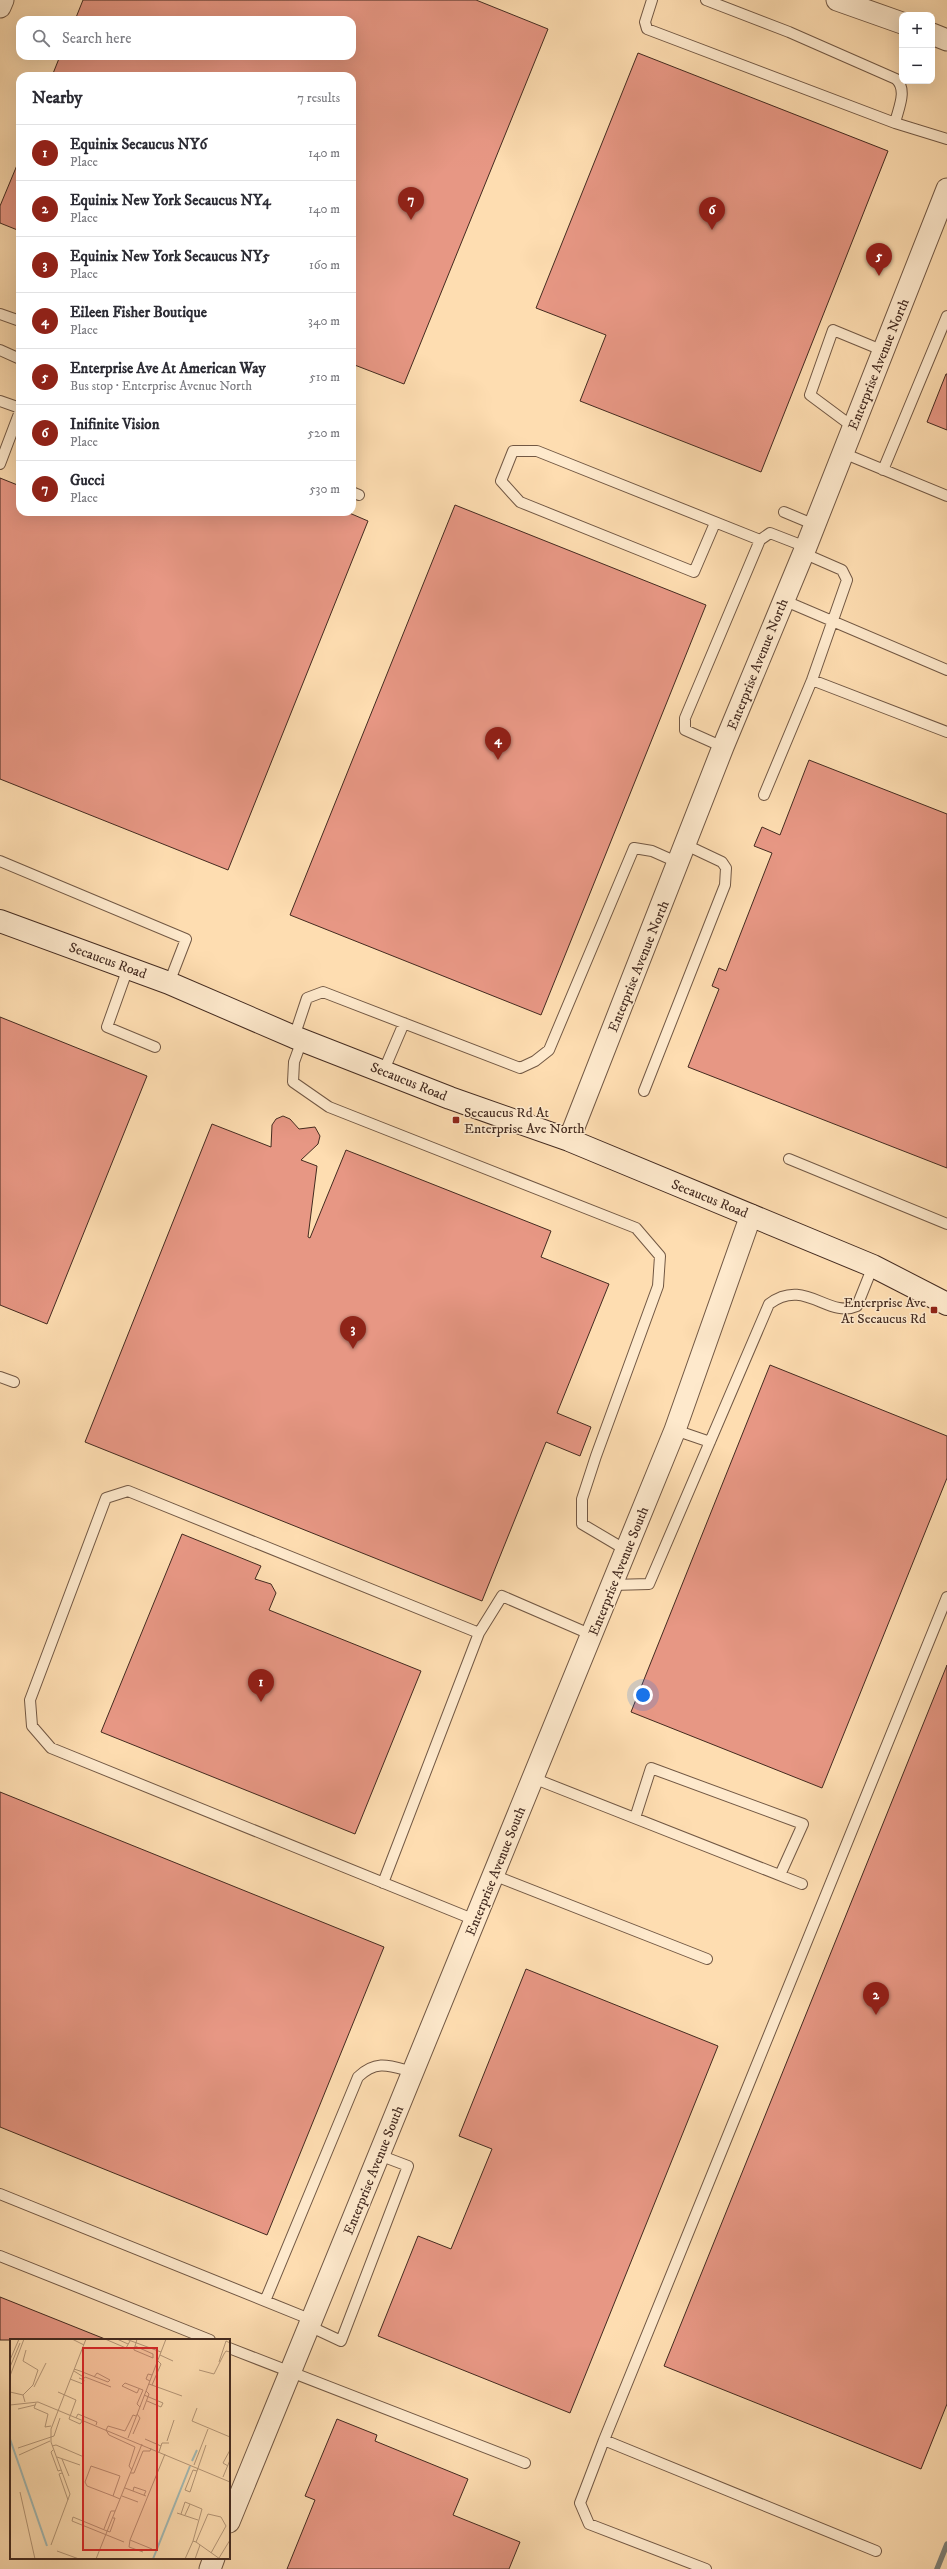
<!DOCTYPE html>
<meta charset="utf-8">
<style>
:root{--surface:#fff;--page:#f2f2f3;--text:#2b2b33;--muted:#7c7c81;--line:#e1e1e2;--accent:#8f2418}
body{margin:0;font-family:"IM FELL DW Pica",serif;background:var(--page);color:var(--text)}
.controls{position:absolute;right:12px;top:12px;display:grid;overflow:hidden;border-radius:8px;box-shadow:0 4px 16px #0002}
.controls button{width:36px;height:36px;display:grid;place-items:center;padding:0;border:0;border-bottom:1px solid var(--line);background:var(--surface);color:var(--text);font:20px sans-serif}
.you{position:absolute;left:643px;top:1695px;width:14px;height:14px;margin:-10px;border:3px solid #fff;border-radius:50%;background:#1a73e8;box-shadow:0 0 0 6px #1a73e833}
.badge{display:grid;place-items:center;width:26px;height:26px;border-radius:50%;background:var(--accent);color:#fff;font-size:13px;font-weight:700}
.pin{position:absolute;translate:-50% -33px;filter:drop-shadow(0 1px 2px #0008)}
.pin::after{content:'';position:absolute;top:21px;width:14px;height:12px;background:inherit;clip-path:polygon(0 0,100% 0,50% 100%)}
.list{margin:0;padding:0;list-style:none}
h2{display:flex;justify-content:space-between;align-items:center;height:52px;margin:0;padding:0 16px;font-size:17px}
h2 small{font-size:13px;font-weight:400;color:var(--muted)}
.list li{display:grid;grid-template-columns:26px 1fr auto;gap:12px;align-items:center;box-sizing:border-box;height:56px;padding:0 16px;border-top:1px solid var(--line)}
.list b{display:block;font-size:15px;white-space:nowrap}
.list p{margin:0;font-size:13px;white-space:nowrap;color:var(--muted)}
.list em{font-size:13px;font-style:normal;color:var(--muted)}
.icon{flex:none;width:22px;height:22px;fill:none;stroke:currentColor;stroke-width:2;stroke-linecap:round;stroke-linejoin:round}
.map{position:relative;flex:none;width:947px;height:2569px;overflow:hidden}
.search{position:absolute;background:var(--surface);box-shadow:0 4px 16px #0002;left:16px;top:16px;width:340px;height:44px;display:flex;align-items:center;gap:10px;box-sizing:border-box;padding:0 14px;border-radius:12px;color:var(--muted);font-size:15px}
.panel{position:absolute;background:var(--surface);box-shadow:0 4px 16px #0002;left:16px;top:72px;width:340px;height:444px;border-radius:12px}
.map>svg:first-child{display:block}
</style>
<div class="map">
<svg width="947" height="2569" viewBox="0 0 947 2569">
<rect width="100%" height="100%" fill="#feddb1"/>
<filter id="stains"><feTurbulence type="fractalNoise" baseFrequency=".005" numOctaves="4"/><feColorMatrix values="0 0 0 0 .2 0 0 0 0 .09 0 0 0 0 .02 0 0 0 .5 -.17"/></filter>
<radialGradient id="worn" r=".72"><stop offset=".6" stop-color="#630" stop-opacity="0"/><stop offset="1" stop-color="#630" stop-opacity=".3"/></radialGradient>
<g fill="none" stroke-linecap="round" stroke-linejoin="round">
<path stroke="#7d8179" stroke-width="5.5" d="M937,2569L947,2544"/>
</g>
<path fill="#e79784" stroke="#442b20" d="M83,0H476L548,29L404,384L352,364V76H52L60,56H352V20H75Z
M638,53L888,151L761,472L580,401L606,335L536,308Z
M20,158V231L0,223V206Z
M946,374H947V430L927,422Z
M0,478L20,486V512H347L368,521L228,870L0,779Z
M455,505L706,605L541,1015L290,915Z
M809,760L947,814V1168L688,1067L719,989L712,986L719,968L726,971L772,853L754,846L762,827L780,835Z
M0,1017L147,1076L47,1324L0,1305Z
M283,1116L290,1119L299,1129L315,1127L320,1136L318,1144L301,1160L317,1166L308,1237L310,1238L346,1150L551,1231L541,1257L609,1284L557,1413L591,1427L580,1456L546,1442L482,1601L85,1442L212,1124L271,1147L272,1125L276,1119Z
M770,1365L947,1436V1478L822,1788L631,1712Z
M182,1534L261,1566L255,1579L271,1584L276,1593L269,1610L421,1671L355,1834L101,1732Z
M947,1665V2404L921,2469L664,2366Z
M0,1792L384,1947L267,2235L0,2127Z
M526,1969L718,2046L570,2413L378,2336L418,2236L451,2249L492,2149L459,2136Z
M0,2297L105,2339V2340H0Z
M337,2419L377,2435L375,2441L468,2479L453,2515L520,2542L509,2569H287L315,2500L305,2496Z"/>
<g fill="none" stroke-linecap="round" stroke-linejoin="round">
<defs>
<path id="service" d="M652,0L645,22L647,29L895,123C898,109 908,90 896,79L789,32L706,0
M895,123L947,139
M0,314L20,321
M0,350L20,359
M0,401L20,408
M853,427L810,395L833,330L884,351
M843,453L947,496
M0,464L20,411
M883,470L947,316
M352,492L359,495
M784,512L815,525
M715,523L694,572L520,502L501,481L513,451H537L760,540
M783,600L947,670
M812,680L947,732
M723,747L685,730V718L760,540L770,533L806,547
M764,795L812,680L847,580L842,570L803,553
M0,861L186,939L169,983
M128,968L107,1027L155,1047
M294,1037L307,998L323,992L520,1068L535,1061L549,1050L634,848L652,851L679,863
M302,1040L294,1062L293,1082L329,1107L636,1228L660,1256L658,1286L596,1456L582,1499V1524L626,1550
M384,1070L404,1023
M644,1091L725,885L726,868L722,862L686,845
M789,1159L947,1224
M0,1377L14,1382
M675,1430L710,1442
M612,1585L649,1584L769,1304C805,1277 828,1319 857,1306L873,1266
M479,1633L502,1596L592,1635
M533,1778L802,1884
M635,1818L651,1768L803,1824L780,1875
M493,1875L707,1959
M383,1883L479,1633L128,1491L106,1498L30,1700L32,1726L51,1748L475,1920
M0,2194L312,2320
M0,2256L210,2340
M265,2301L358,2077C377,2059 390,2066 413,2072
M309,2326L341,2341L408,2166L379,2155
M229,2348L525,2463
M604,2440L580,2503L589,2524L706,2569
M876,2551L604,2440L947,1597"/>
<path id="minor" d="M837,0L902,23
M0,7L3,0
M932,34L947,40
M569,1140L723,747L806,547L947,189
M229,2522L675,1430L751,1215
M210,2569L214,2558"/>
<path id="secondary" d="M0,921L169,983L294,1037L450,1098L569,1140L873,1266L947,1304"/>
</defs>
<use href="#service" stroke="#725844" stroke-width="12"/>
<use href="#minor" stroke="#725844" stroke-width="23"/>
<use href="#secondary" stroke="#442b20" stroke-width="24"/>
<use href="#service" stroke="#fee9cc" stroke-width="10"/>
<use href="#minor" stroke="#fee9cc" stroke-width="21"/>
<use href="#secondary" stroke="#fee9cc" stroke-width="22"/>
</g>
<g fill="#8f2418" stroke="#fee9cc" stroke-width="1.5">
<rect x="452" y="1116" width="8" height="8" rx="2"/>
<rect x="930" y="1306" width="8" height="8" rx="2"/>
</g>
<g text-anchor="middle" stroke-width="3" stroke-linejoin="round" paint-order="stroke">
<g font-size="14" fill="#442b20" stroke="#fee9cc">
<text transform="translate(878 364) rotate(-68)" y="5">Enterprise Avenue North</text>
<text transform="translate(757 664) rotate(-68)" y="5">Enterprise Avenue North</text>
<text transform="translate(108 960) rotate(20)" y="5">Secaucus Road</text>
<text transform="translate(638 966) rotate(-68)" y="5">Enterprise Avenue North</text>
<text transform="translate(409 1081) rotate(22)" y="5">Secaucus Road</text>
<text transform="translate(710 1198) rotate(22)" y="5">Secaucus Road</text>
<text transform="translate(618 1571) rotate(-68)" y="5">Enterprise Avenue South</text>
<text transform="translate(495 1871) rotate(-68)" y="5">Enterprise Avenue South</text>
<text transform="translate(373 2170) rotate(-68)" y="5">Enterprise Avenue South</text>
</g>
<g font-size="14" fill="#442b20" stroke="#fee9cc" text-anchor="start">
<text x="464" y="1117">Secaucus Rd At<tspan x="464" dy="16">Enterprise Ave North</tspan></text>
<text x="926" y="1307" text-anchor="end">Enterprise Ave<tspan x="926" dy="16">At Secaucus Rd</tspan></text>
</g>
</g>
<g transform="translate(10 2339)">
<rect width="220" height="220" fill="#feddb1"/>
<path fill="none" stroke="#a3bab5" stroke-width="2" d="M0,100L37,207M182,122L187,111M143,220L180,127"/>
<path fill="none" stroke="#b49677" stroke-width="1" d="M62,0L74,6M95,0L116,9L120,2M107,0L118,5M116,0L151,13M125,7L143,15V19L124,11V10L126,4L127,0M150,16L163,22M0,21L9,0M209,23L216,2L220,4M0,28L10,4M64,30L70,32L98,43L100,41L87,34L84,38M189,31L204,35L214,15L216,12L220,13M64,32L75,39M0,37L14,0M75,38L101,48M60,40L73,45L74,41L69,39M140,42L136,40L138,35L142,36M139,45L172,57M142,46L151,25L148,22M24,48L36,24M129,50L127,54L112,47L115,44L133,51M0,53L13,56M48,53L66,61L59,80L70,85L73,81M134,56L153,64L151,68L137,62M15,63L13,56L23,46L28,31L13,22L16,11M26,64L24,69L38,75L35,88L41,87M0,66L28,63L220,143M130,68L127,65L133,51M187,69L182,82L220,98M8,70L25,66M133,71L139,55L136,52M66,79L68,75L87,83L86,86M96,91L99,96L125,108L119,127L122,131M96,91L98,87L115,92L123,76L126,77M123,95L130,79L127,75M118,99L156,0M135,100L151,107M157,102L164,81M42,107L46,106L74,118M8,109L44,97L50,79M43,111L41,113L48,132L51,131M149,113L152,104H159M9,116L40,102M47,118L70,126M52,120L59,137M184,126L198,90M218,127L213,124L220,111M187,132L180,153L175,151L183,131L187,132L196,106M52,134L49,135L58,161M121,134H124L133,112H140L141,109M213,138L220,121M115,149L136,157M123,152L124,148L136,152L134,156M10,153L25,220M103,157L110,137L81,127L75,143L77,147L103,157L110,160M112,157L128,163M167,174L188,181M171,175L175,163L180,165M175,176L180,165L192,170L183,202M94,190L101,172H105M97,192L63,178L62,182L114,203M97,192L100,193L105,179H103M120,201L119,208L133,213M186,203L198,175L211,178L216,187L201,214M186,203L210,220M41,206L60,155L41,103V90L76,0M142,210L120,201L155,115M47,212L69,220M209,219L220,201M86,220L132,105M175,220L183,202L186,203M185,220L190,206"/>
<path fill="#d62828" fill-opacity="0.15" stroke="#d62828" stroke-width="2" d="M73,9H147V211H73Z"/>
<rect width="220" height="220" fill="none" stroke="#442b20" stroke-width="2"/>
</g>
<rect width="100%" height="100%" filter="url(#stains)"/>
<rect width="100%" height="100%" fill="url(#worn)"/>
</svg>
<div class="controls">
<button>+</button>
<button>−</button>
</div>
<div class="you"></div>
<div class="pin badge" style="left:261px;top:1702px">1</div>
<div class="pin badge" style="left:876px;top:2015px">2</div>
<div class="pin badge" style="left:353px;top:1349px">3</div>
<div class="pin badge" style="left:498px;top:760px">4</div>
<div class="pin badge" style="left:879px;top:276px">5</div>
<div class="pin badge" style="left:712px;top:230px">6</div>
<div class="pin badge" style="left:411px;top:220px">7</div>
<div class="search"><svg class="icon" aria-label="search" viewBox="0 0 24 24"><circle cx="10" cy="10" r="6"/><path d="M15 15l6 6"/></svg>Search here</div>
<section class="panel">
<h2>Nearby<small>7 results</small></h2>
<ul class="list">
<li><span class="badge">1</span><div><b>Equinix Secaucus NY6</b><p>Place</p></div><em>140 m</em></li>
<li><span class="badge">2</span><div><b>Equinix New York Secaucus NY4</b><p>Place</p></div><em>140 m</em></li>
<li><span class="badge">3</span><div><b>Equinix New York Secaucus NY5</b><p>Place</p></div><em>160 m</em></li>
<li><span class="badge">4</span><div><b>Eileen Fisher Boutique</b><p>Place</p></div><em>340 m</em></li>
<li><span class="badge">5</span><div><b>Enterprise Ave At American Way</b><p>Bus stop · Enterprise Avenue North</p></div><em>510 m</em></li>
<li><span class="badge">6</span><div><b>Inifinite Vision</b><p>Place</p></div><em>520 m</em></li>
<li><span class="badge">7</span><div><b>Gucci</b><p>Place</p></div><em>530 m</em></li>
</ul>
</section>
</div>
